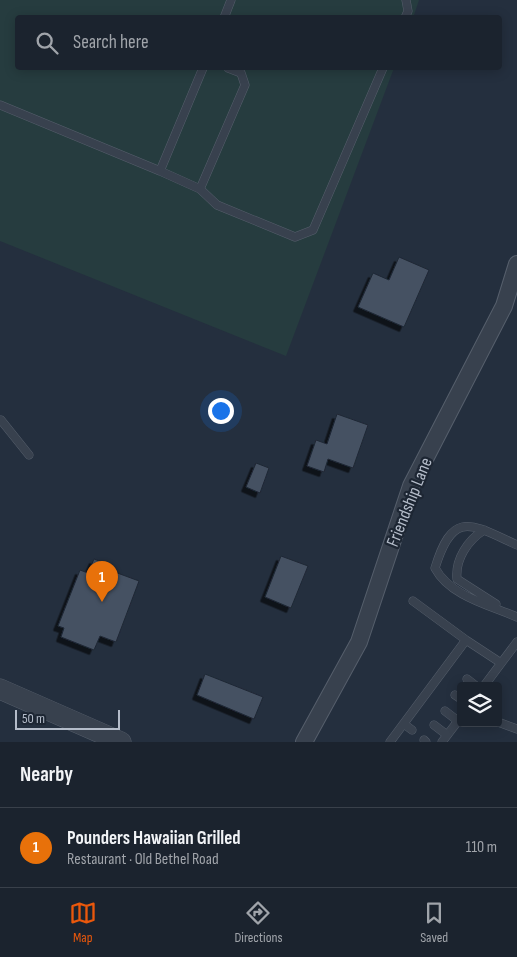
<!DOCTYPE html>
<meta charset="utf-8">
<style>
:root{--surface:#1b232e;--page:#282f3a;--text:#f1f3f6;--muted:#a0a4aa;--line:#39404a;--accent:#ea580c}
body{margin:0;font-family:"Sofia Sans Condensed",sans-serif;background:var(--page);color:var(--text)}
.controls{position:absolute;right:15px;bottom:15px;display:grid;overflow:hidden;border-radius:5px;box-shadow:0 2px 12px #0003}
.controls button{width:45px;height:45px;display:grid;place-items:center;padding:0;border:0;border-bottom:1px solid var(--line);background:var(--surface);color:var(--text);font:25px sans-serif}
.scale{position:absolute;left:15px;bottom:12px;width:105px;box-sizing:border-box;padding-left:5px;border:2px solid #b4bcc9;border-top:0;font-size:14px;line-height:18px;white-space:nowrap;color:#b4bcc9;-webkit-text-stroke:4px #1d2633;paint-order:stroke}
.you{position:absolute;left:220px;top:410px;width:18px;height:18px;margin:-12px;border:4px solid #fff;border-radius:50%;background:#1a73e8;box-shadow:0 0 0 8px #1a73e833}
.badge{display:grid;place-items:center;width:32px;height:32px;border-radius:50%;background:var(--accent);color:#fff;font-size:16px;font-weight:700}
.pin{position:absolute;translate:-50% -41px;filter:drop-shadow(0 1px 2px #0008)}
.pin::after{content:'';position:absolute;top:26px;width:18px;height:15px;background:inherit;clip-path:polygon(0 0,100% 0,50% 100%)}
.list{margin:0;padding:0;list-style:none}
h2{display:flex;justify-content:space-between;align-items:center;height:65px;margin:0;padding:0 20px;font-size:21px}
h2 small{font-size:16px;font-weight:400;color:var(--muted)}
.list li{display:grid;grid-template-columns:32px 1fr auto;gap:15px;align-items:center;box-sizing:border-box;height:80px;padding:0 20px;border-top:1px solid var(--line)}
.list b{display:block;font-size:19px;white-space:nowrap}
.list p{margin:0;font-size:16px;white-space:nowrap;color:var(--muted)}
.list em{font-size:16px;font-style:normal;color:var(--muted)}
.icon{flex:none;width:28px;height:28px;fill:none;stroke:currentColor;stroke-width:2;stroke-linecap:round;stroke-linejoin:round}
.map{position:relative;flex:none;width:517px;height:742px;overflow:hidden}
.search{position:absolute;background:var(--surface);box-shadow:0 2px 12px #0003;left:15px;right:15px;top:15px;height:55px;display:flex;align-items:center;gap:12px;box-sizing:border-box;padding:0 18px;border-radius:5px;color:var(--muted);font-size:19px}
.sheet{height:145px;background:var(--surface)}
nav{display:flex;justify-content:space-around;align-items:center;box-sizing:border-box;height:70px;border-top:1px solid var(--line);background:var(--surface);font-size:14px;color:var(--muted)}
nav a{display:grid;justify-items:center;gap:2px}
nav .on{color:var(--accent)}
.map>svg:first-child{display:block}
</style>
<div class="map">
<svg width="517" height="742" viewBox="0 0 517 742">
<defs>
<filter id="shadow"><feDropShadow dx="-4.5" dy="4.5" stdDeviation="0" flood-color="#0009"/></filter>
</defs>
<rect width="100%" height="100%" fill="#242f3e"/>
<path fill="#263c3f" d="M0,0H419L413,18H18V68H394L286,356L0,241Z"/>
<path fill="#455162" stroke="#1f2835" filter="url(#shadow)" d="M399,257L429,270L404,327L358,307L373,273L389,280Z
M337,414L368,425L353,468L328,459L324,472L307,466L316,440L327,444Z
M256,463L269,468L260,493L246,487Z
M281,556L308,566L291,608L265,597Z
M94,559L114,567L112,571L139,581L116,642L100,636L94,650L61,637L64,628L58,626L80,570L88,573Z
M205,674L263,697L254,719L197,695Z"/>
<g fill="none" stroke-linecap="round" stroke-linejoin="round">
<defs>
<path id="service" d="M224,18L231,0
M405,18L408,11L406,0
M0,105L160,171L200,189L217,205L295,237L313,230L383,68
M160,171L203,68
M200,189L245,85L241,73L228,68
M1,420L29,455
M484,530C468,540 455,559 457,579L496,604
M517,545C471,524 453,509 435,568C450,596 489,605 517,617
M413,601L466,640
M467,679L476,686
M484,686L517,642
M455,695L461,699
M445,711L458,721
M498,722L517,729
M404,724L412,730
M434,725L447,735
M424,740L426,742
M390,742L466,640L501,663
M442,742L461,717"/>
<path id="minor" d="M304,742L359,642L411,486L504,306L517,264"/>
<path id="tertiary" d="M0,689L121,742"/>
</defs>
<use href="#service" stroke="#565f6c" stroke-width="9"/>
<use href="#minor" stroke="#565f6c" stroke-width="18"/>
<use href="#tertiary" stroke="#565f6c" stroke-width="21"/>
<use href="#service" stroke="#38414e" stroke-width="8"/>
<use href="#minor" stroke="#38414e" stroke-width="16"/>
<use href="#tertiary" stroke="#38414e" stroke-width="20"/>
</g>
<g text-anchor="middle" stroke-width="4.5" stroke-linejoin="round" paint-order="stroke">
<g font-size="18" fill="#b4bcc9" stroke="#1d2633">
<text transform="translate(409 502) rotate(-68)" y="6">Friendship Lane</text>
</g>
</g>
</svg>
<div class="controls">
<button><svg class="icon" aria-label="layers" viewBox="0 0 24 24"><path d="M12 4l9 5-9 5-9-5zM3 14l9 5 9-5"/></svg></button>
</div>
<div class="scale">50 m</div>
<div class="you"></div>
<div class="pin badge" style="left:102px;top:602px;background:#e8710a">1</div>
<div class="search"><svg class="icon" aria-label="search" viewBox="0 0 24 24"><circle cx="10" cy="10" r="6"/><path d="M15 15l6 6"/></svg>Search here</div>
</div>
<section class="sheet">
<h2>Nearby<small></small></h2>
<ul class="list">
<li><span class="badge" style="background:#e8710a">1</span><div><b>Pounders Hawaiian Grilled</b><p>Restaurant · Old Bethel Road</p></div><em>110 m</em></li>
</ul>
</section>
<nav>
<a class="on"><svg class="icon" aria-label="map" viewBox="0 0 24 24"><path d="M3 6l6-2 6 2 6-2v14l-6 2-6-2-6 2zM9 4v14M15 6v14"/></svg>Map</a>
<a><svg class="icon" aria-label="directions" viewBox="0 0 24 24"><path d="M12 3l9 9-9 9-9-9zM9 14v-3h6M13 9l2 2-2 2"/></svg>Directions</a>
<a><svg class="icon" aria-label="saved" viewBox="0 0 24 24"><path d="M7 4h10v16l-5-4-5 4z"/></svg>Saved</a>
</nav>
